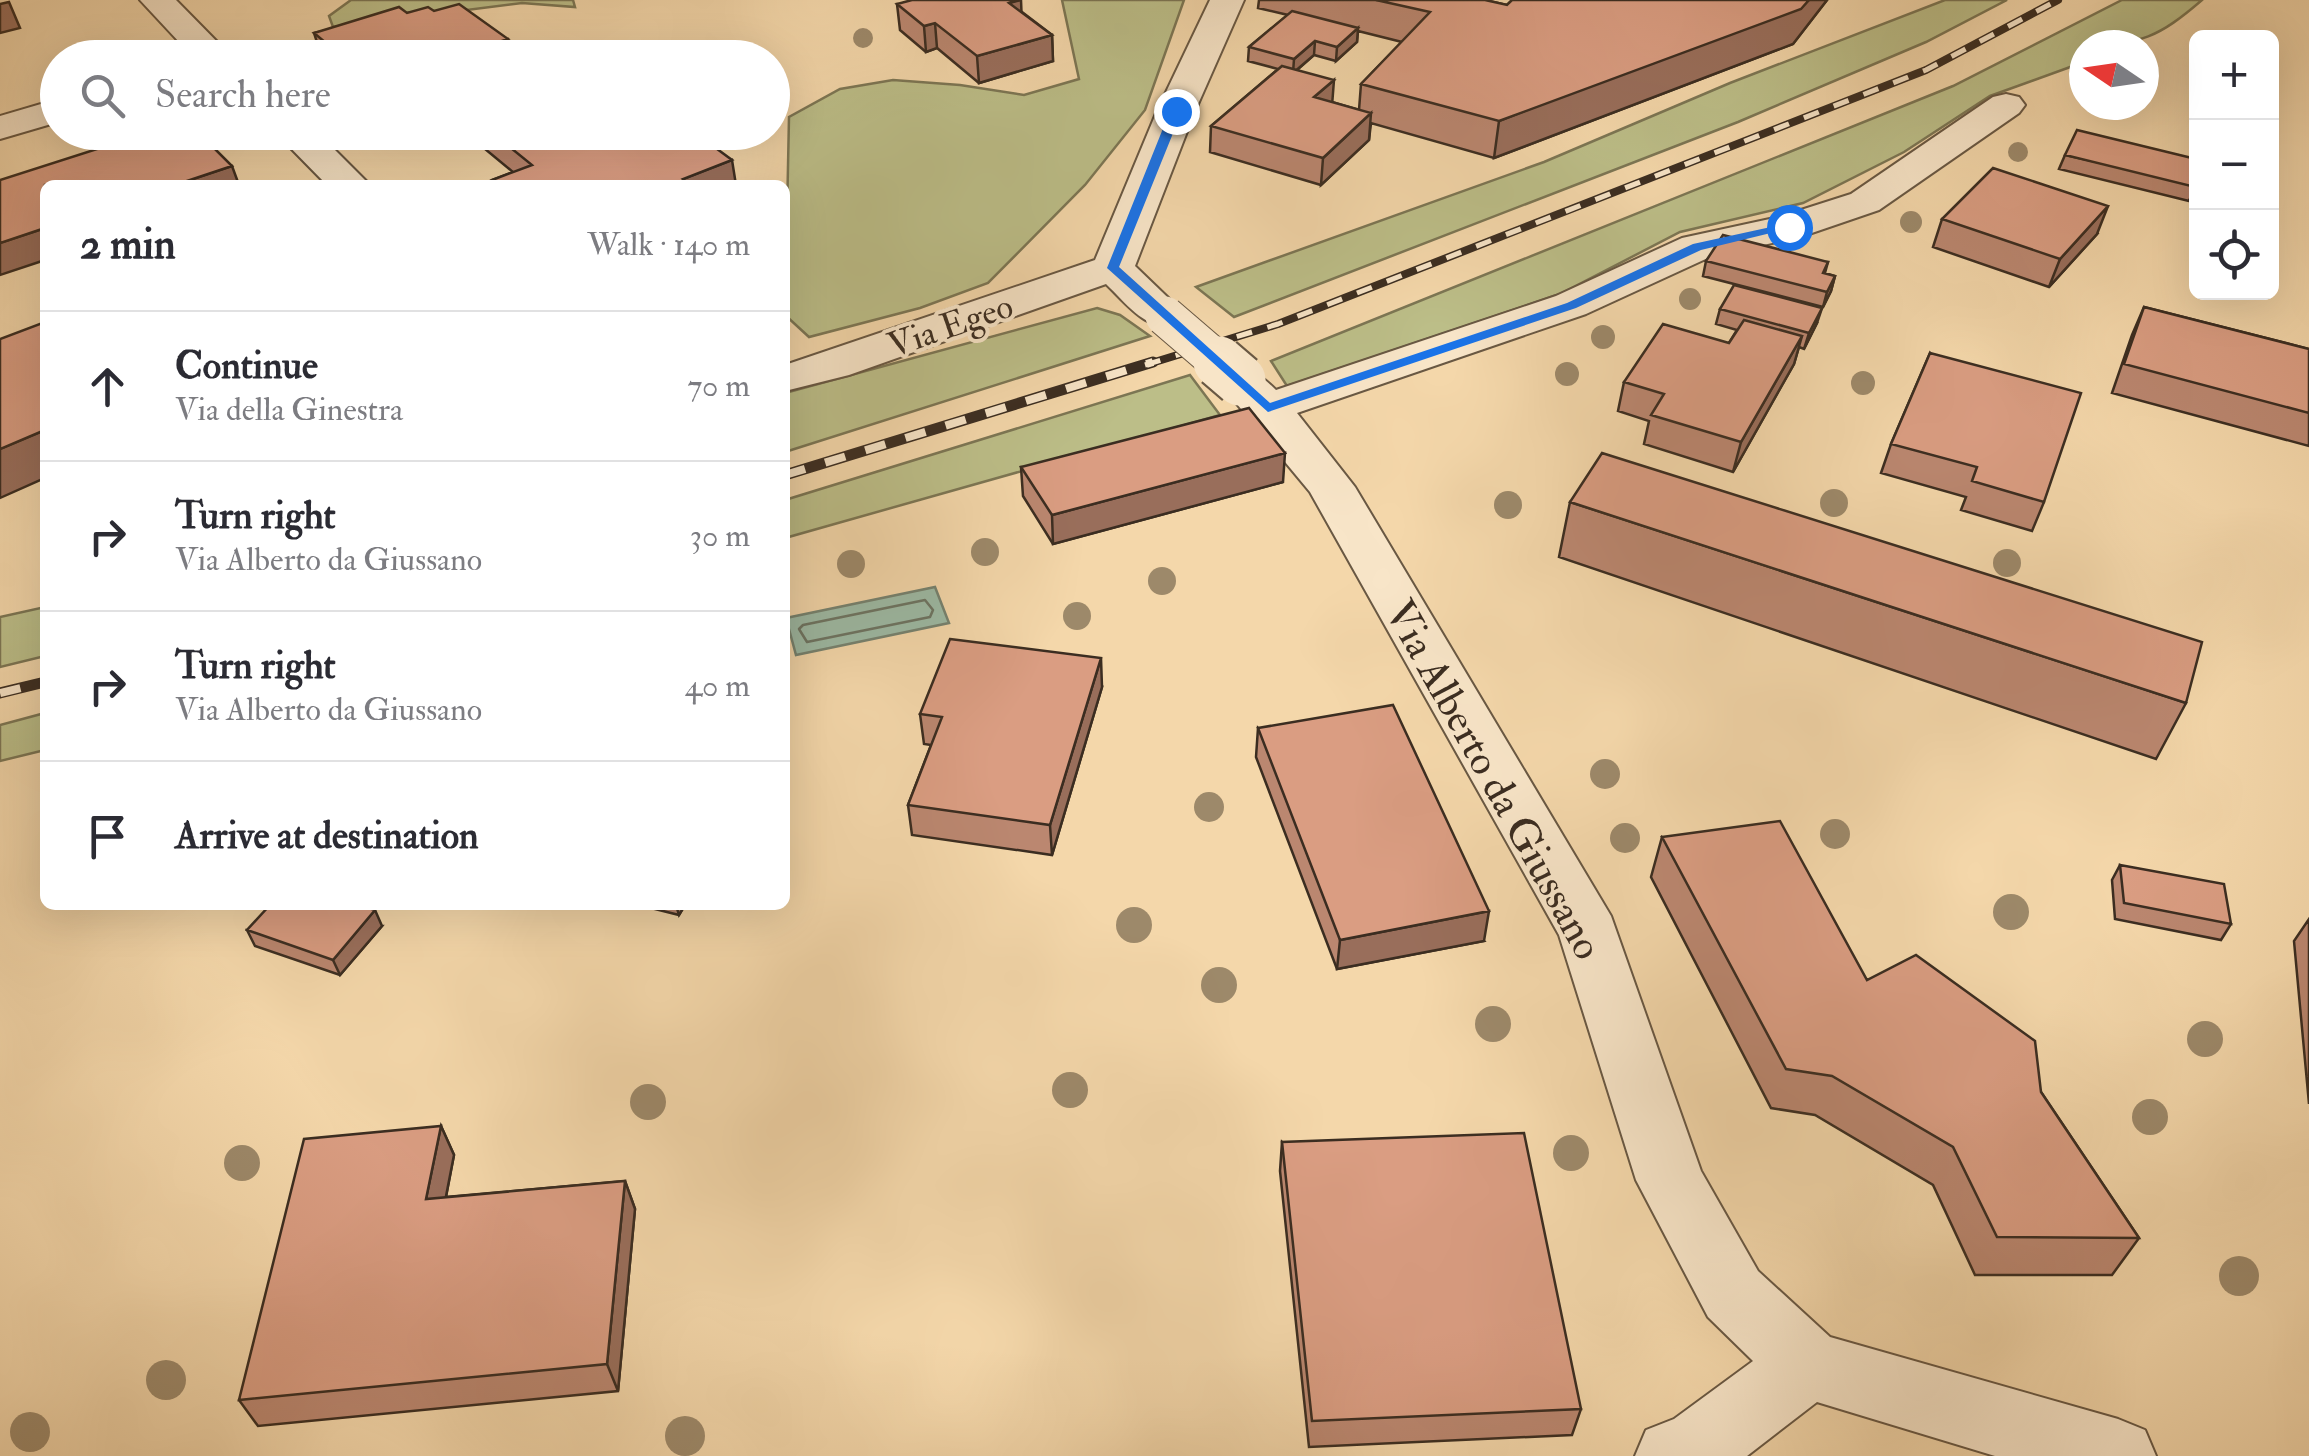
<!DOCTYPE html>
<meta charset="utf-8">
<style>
:root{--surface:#fff;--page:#f7f7f7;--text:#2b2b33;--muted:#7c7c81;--line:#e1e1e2}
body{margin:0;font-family:"IM FELL Double Pica",serif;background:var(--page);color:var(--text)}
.controls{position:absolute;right:30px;top:30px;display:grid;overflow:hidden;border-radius:15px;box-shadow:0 10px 40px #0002}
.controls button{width:90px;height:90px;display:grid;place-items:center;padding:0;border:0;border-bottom:2px solid var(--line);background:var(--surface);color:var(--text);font:50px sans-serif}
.compass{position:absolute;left:2069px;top:30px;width:90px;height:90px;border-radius:50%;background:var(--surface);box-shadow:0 10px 40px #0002;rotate:283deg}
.stop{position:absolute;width:30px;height:30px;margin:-22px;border:8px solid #1a73e8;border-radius:50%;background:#fff}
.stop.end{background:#1a73e8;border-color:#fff;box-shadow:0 2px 10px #0008}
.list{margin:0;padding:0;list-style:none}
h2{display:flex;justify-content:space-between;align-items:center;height:130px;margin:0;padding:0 40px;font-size:42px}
h2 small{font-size:32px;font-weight:400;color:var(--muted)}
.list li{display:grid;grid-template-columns:65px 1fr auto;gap:30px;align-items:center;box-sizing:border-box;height:150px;padding:0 40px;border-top:2px solid var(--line)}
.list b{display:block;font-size:38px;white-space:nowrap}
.list p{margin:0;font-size:32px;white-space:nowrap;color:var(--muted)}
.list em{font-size:32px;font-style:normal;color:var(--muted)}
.icon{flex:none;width:55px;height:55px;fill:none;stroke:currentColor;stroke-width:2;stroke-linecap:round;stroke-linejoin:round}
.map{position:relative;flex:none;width:2309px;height:1456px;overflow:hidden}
.search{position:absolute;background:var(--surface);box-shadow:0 10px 40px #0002;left:40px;top:40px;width:750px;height:110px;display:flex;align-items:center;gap:25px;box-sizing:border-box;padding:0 35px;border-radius:55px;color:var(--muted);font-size:38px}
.panel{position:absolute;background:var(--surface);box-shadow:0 10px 40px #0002;left:40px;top:180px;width:750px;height:730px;border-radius:15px}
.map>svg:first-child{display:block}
</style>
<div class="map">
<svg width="2309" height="1456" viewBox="0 0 2309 1456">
<rect width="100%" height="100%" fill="#f4d7aa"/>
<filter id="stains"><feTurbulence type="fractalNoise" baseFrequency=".002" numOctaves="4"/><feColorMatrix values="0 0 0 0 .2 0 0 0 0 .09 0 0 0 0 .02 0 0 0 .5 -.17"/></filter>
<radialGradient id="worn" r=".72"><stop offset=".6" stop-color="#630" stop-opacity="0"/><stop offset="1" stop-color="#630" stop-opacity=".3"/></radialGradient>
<path fill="#bcbe88" stroke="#7c7654" stroke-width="2.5" d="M351,0H573L575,7L522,3L333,27L329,16Z
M1062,0H1184L1145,110L1085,185L988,283L920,308L809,337L785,315L789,117L840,89L893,80L960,85L1024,95L1079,79Z
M1945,0H2007L1926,42L1738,122L1234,317L1196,287L1544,162L1730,83Z
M2122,0H2202C2159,37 2141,45 2084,45V62L1990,96L1904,152L1803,203L1680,232L1560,294L1287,386L1271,361L1953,86Z
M1097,308L1120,315L1150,336L785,452V393Z
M1190,375L1220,415L785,538V500Z
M45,607V656L0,667V617Z
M45,713V750L0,761V725Z"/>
<path fill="#9cbaa5" stroke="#758270" stroke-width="2.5" d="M935,587L949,623L796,655L786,618Z"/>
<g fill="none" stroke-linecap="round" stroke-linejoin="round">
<path stroke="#6c7463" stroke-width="2.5" d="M925,600L933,610L930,617L807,642L799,629L803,625Z"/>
<defs>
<path id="minor" d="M140,0H176L233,58H194Z
M1210,0H1244L1195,111L1135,266L1187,316L1180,325C1147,333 1129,306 1106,284L849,375L785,391V365L1095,260L1157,111Z
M2006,94L2019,97L2025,105L2019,113L1879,210L1803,236L1710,257L1586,314L1297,413L1355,487L1611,916L1701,1171L1758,1271L1830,1337L2118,1419L2145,1430L2156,1456H1995L1817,1402L1747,1456H1635L1646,1430L1674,1419L1753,1361L1708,1317L1636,1180L1559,935L1310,492L1217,380L1224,370C1249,364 1258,373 1276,390L1556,296L1682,238L1779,217L1851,194L1993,97Z
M58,99V122L0,139V116Z
M275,132H317L370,185H327Z"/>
</defs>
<use href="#minor" stroke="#695843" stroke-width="4"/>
<use href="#minor" fill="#f8e5c8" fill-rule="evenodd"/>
<defs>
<path id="rail-far1" d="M1145,365L1278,324L1926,70L2058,0"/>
<path id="rail" d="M785,475L1153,362
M0,693L45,682"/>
</defs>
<use href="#rail-far1" stroke="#3b2d21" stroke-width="8"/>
<use href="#rail" stroke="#3b2d21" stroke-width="11"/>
<use href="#rail-far1" stroke="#f8e5c8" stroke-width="5" stroke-dasharray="16" stroke-linecap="butt"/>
<use href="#rail" stroke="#f8e5c8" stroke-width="8" stroke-dasharray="21" stroke-linecap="butt"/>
<defs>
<path id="minor-bridge-far1" d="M1165,316L1222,365"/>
<path id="minor-bridge" d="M1219,362L1240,380"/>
</defs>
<use href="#minor-bridge-far1" stroke="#695843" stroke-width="41" stroke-linecap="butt"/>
<use href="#minor-bridge" stroke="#695843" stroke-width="55" stroke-linecap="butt"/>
<use href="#minor-bridge-far1" stroke="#f8e5c8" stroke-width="39"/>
<use href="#minor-bridge" stroke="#f8e5c8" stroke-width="51"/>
</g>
<g fill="#9d896a">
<circle cx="863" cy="38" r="10"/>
<circle cx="2018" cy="152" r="10"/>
<circle cx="1911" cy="222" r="11"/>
<circle cx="1690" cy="299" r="11"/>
<circle cx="1603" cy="337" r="12"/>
<circle cx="1567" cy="374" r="12"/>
<circle cx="1863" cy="383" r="12"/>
<circle cx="1834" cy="503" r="14"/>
<circle cx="1508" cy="505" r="14"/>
<circle cx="985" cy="552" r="14"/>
<circle cx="2007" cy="563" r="14"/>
<circle cx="851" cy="564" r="14"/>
<circle cx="1162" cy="581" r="14"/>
<circle cx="1077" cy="616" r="14"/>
<circle cx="1605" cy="774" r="15"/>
<circle cx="1209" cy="807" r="15"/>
<circle cx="1835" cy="834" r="15"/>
<circle cx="1625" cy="838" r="15"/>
<circle cx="2011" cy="912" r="18"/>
<circle cx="1134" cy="925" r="18"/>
<circle cx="1219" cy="985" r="18"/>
<circle cx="1493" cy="1024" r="18"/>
<circle cx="2205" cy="1039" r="18"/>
<circle cx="1070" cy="1090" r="18"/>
<circle cx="648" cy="1102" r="18"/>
<circle cx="2150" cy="1117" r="18"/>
<circle cx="1571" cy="1153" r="18"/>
<circle cx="242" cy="1163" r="18"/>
<circle cx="2239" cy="1276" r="20"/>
<circle cx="166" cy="1380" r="20"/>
<circle cx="30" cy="1432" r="20"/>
<circle cx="685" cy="1436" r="20"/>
</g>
<path fill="#bb8770" stroke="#3b2d21" stroke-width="2.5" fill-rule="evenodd" d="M1259,0H1485L1507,5L1512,0H1827L1793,44L1494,158L1371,123L1369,140L1321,185L1210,152L1211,126L1278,69L1248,61L1249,47L1288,15L1258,8ZM1358,31L1402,42L1361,84L1359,110L1332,102L1297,70L1314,55L1336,61L1357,42Z
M897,4L1022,12L1052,35L1053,61L979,83L937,48L926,52L900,30Z
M434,11L513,58H322L314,33L407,13Z
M471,132H694L736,185H494L492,180L513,172L473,139Z
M2065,155L2196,184L2189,201L2059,169Z
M1942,219L2097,234L2049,287L1933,247Z
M1706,261L1828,262L1825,273L1835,276L1831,291L1823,307L1703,276Z
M2144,307L2309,349V446L2112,393L2132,335Z
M1720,309L1817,323L1804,349L1799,347L1794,364L1733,472L1644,444L1649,421L1618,411L1624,382L1729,343L1737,330L1716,324Z
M1930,353L2044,502L2032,531L1961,510L1966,497L1881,473L1891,444Z
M1021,467L1283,482L1053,544L1023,496Z
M1570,502L2186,703L2156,759L1559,557Z
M1102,687L1052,855L912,835L908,805L931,745L924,744L920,714Z
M1258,728L1484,941L1337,969L1256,757Z
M1662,837L1867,980L2041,1092L2139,1238L2112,1275H1975L1933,1185L1815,1115L1771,1108L1651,877Z
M2120,865L2231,924L2221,940L2115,919L2112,880Z
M639,905H685L679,915Z
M2309,919V1104L2294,941Z
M382,926L340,975L255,946L247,930Z
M441,1126L454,1155L446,1197L625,1181L635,1209L618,1391L258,1426L239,1400Z
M1282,1142L1581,1409L1572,1435L1309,1447L1280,1171Z"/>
<path fill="#996e5b" stroke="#3b2d21" stroke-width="2.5" d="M1021,0L1022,25L1009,3Z
M1809,0H1827L1793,44L1494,158L1499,121Z
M9,2L20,28L0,33V4Z
M935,23L937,48L926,52L924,26Z
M1358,28L1357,42L1336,61L1337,47Z
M1052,35L1053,61L979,83L977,56Z
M508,39L513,58H451Z
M1315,41L1314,55L1293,73L1294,59Z
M1334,80L1332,106L1314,97Z
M1371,113L1369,140L1321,185L1323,158Z
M732,160L736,185H684L683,179Z
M232,166L239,185H175Z
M2108,206L2097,234L2049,287L2060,259Z
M45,228V260L0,275V243Z
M1835,276L1831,291L1823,307L1827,292Z
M1822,308L1817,323L1804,349L1809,333Z
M1802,336L1794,364L1733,472L1741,442Z
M45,430V478L0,498V449Z
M1285,453L1283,482L1053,544L1052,515Z
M1101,658L1102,687L1052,855L1050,825Z
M676,905H685L679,915Z
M375,910L382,926L340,975L333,960Z
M1489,911L1484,941L1337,969L1340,940Z
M441,1126L454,1155L440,1227L426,1199Z
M625,1181L635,1209L618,1391L607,1364Z"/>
<path fill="#da9d82" stroke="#3b2d21" stroke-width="2.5" d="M912,0H1018L1009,3L1052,35L977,56L935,23L924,26L897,4Z
M1376,0H1485L1507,5L1512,0H1809L1801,9L1499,121L1361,84L1430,12Z
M459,4L508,39L451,58H344L314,33L399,7L407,13L428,7L434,11Z
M1292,11L1358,28L1337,47L1315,41L1294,59L1249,47Z
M1282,66L1334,80L1314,97L1371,113L1323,158L1211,126Z
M2077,130L2196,159L2195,187L2065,155Z
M150,132H198L232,166L175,185H45V228L0,243V180Z
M491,132H694L732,160L683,179L691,185H499L492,180L532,165Z
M1993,168L2108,206L2060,259L1942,219Z
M1723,235L1828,262L1823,273L1835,276L1827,292L1706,261Z
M1734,285L1822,308L1809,333L1720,309Z
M2144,307L2309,349V413L2124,364Z
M1744,320L1802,336L1741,442L1651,415L1664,394L1624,382L1663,324L1729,343Z
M45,322V430L0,449V339Z
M1930,353L2081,393L2044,502L1972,481L1977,467L1891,444Z
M1249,408L1285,453L1052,515L1021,467Z
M1602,453L2202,642L2186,703L1570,502Z
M950,639L1101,658L1050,825L908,805L942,717L920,714Z
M1393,705L1489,911L1340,940L1258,728Z
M1780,821L1867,980L1916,955L2035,1041L2041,1092L2139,1238L1997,1237L1953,1147L1832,1076L1786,1069L1662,837Z
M2120,865L2224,884L2231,924L2124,903Z
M270,905H359L375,910L333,960L247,930Z
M441,1126L426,1199L625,1181L607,1364L239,1400L304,1139Z
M1524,1133L1581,1409L1312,1421L1282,1142Z"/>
<path fill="#1a73e8" d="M1176,107L1182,111L1119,267L1270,403L1567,303L1693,244L1789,223L1795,227L1701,250L1576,308L1268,412L1107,268L1170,111Z"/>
<g text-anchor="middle" stroke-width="8" stroke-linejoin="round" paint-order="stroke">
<g font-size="35" fill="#3b2d21" stroke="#f8e5c8">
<text transform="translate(950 325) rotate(-19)" y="12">Via Egeo</text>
</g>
<g font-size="42" fill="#3b2d21" stroke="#f8e5c8">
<text transform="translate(1495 779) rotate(61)" y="15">Via Alberto da Giussano</text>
</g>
</g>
<rect width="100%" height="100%" filter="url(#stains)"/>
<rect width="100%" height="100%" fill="url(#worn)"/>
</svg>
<div class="controls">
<button>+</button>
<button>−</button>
<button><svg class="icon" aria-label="locate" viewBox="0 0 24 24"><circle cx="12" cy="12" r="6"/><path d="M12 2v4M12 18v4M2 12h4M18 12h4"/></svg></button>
</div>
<svg class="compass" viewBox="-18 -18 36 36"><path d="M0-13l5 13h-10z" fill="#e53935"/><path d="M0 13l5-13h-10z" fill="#7c7c81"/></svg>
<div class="stop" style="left:1789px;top:227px"></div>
<div class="stop end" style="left:1176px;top:111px"></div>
<div class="search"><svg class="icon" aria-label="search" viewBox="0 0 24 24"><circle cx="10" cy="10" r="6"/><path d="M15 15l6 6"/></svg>Search here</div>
<section class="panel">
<h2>2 min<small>Walk · 140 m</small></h2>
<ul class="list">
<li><svg class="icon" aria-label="ahead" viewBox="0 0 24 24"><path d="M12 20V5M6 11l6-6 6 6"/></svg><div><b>Continue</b><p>Via della Ginestra</p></div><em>70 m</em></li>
<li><svg class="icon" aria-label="right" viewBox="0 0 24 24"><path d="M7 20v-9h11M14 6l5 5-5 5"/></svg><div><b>Turn right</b><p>Via Alberto da Giussano</p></div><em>30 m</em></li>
<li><svg class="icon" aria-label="right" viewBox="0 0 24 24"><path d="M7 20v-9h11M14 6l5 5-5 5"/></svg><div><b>Turn right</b><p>Via Alberto da Giussano</p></div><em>40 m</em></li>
<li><svg class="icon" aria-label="arrive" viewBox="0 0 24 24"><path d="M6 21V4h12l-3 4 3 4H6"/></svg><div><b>Arrive at destination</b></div></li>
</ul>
</section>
</div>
